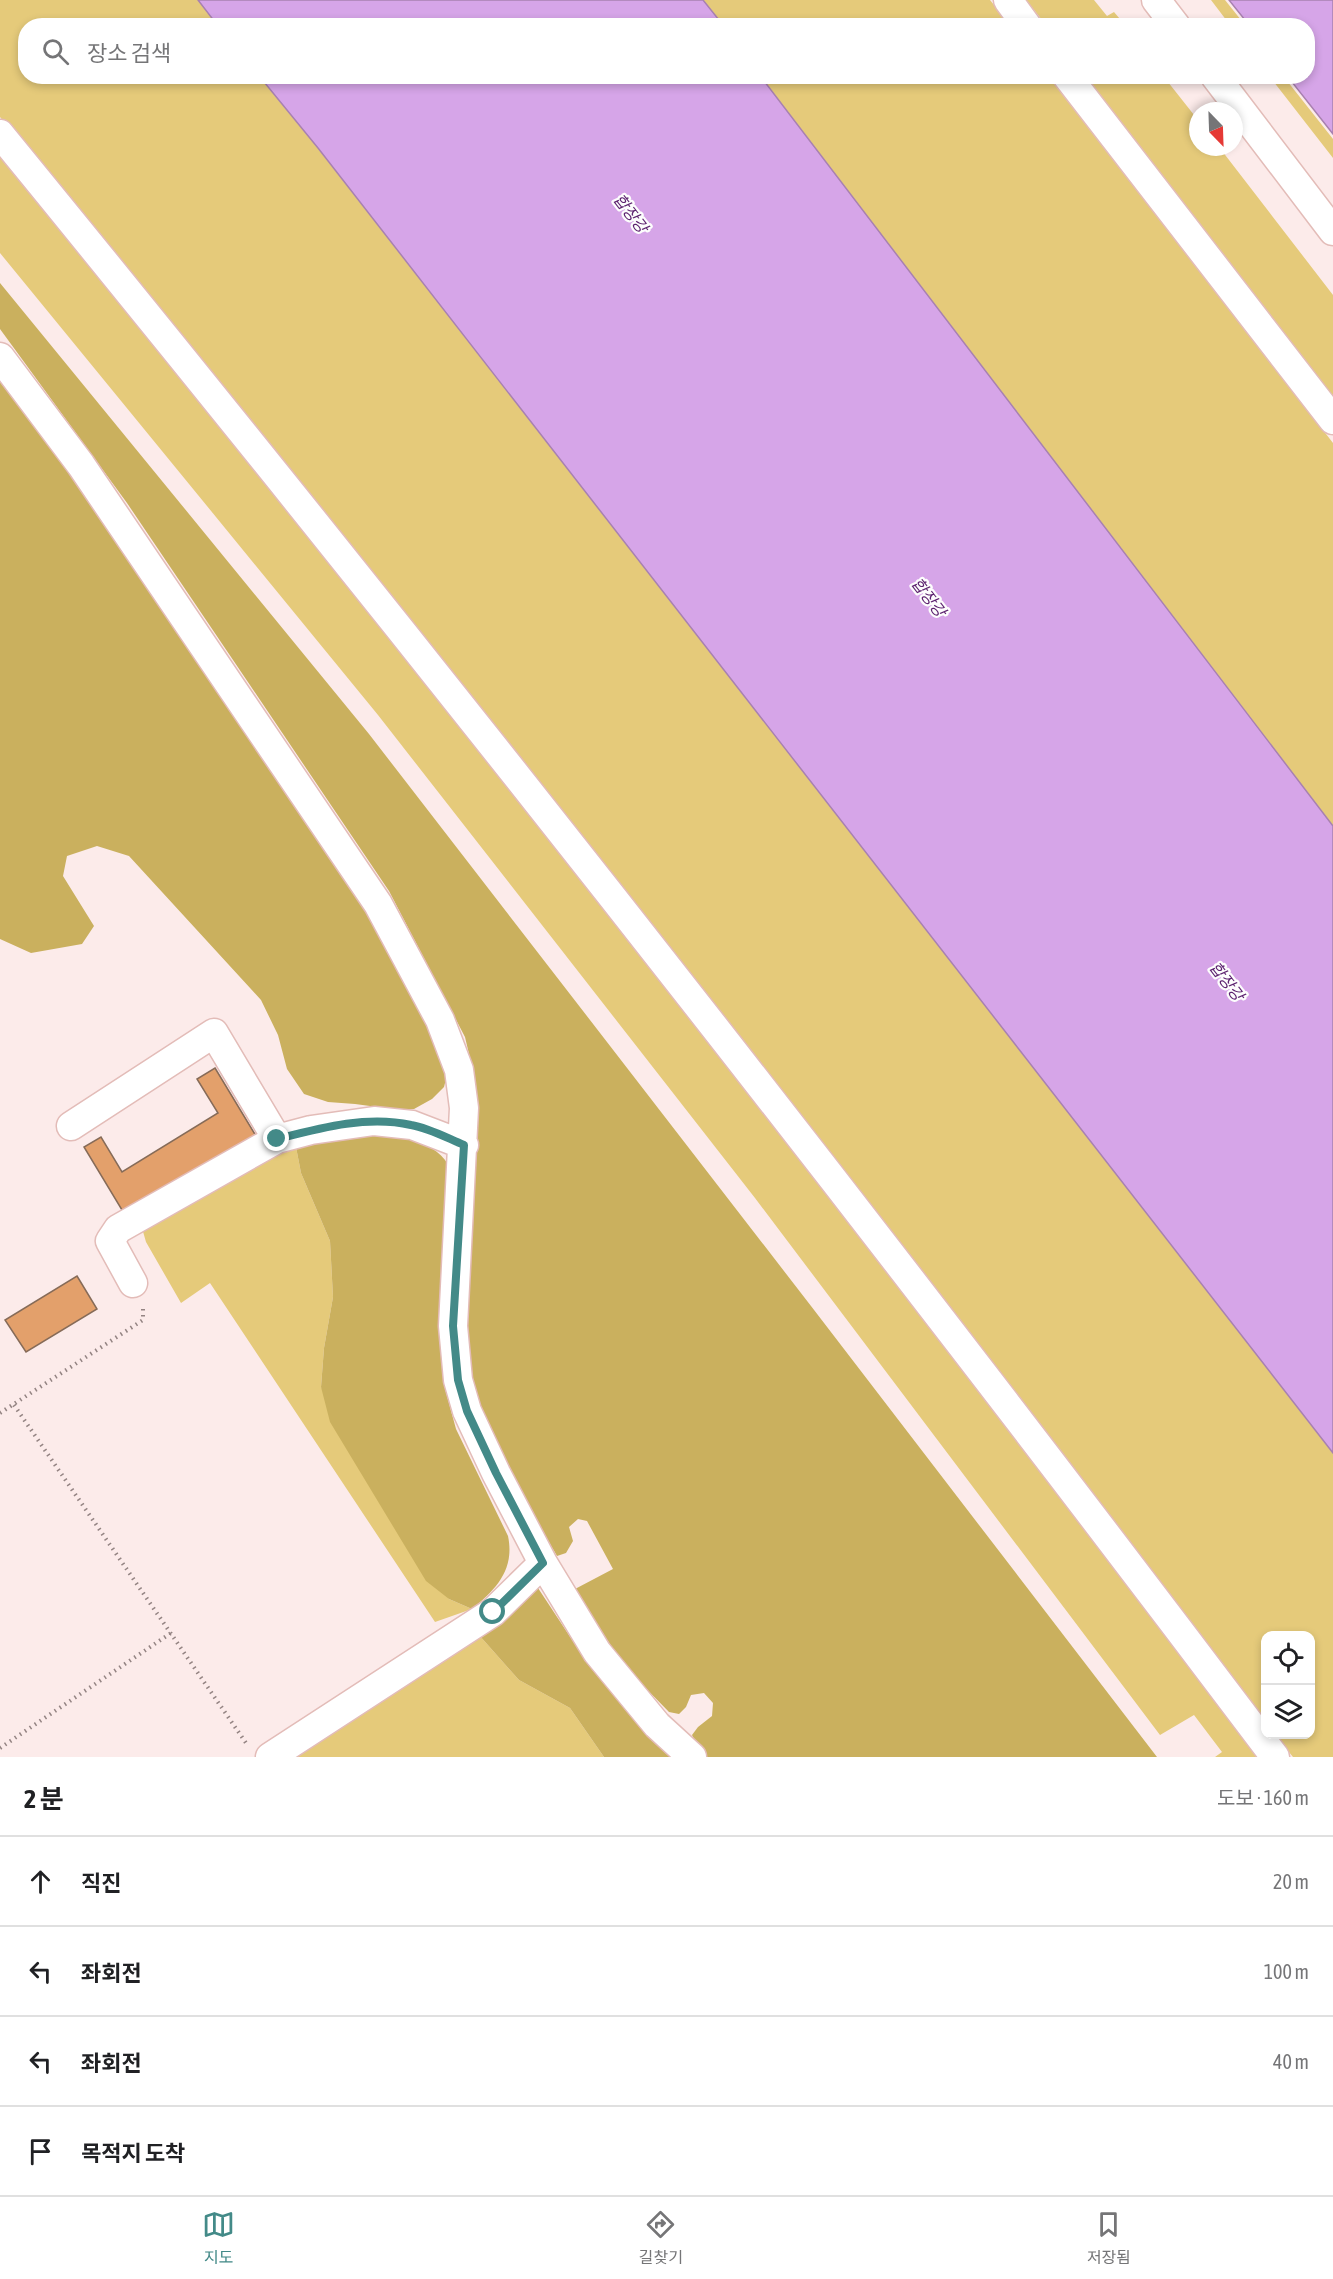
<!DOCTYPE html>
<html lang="ko">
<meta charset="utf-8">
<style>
:root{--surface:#fff;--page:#f6f6f6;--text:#202124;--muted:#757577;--line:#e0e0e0;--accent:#438a88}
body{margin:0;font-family:"Asap Condensed","Noto Sans KR",sans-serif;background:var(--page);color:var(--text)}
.controls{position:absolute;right:18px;bottom:18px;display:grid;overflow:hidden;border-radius:12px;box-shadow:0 3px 9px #0003}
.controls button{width:54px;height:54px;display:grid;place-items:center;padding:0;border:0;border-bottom:2px solid var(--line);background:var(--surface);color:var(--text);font:30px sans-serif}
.compass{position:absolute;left:1189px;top:102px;width:54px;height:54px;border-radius:50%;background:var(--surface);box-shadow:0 3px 9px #0003;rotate:157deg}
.stop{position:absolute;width:18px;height:18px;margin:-14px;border:4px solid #438a88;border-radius:50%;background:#fff}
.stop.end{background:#438a88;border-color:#fff;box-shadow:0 2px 6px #0008}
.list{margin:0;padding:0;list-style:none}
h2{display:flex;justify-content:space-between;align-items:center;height:78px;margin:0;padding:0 24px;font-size:26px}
h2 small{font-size:20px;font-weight:400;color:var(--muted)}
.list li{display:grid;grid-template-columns:39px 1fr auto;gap:18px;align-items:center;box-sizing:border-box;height:90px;padding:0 24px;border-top:2px solid var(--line)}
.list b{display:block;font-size:22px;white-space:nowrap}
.list em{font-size:20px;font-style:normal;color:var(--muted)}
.icon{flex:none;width:33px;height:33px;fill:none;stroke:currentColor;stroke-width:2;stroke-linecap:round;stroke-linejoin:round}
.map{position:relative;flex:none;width:1333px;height:1757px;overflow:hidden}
.search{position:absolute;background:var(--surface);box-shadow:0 3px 9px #0003;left:18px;right:18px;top:18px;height:66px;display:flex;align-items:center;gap:15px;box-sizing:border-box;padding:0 21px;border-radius:24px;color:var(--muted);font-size:22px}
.sheet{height:438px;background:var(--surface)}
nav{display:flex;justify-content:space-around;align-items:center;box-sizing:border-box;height:84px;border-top:2px solid var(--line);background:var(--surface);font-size:16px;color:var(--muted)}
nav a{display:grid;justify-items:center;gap:3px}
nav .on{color:var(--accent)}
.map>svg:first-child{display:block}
</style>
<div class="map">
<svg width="1333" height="1757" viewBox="0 0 1333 1757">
<rect width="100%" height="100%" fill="#fcebea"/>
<path fill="#e5ca7a" d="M0,0H198L218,25L26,26V76L260,77L318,148L1333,1453V1757H1293L1275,1735L1310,1734V1636H1266L1265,1722L575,834L0,117Z
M703,0H990L1010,25H723Z
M1026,0H1094L1107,16L1114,12L1125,25H1046Z
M1211,0H1225L1245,25H1230Z
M761,77H1049L1333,443V826Z
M1086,77H1164L1198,120V147H1219L1333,295V396Z
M1270,77H1284L1333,139V158Z
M0,147L566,850L1265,1757H1215L1222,1752L1194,1715L1160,1735L755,1198L378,715L0,253Z
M296,1147L301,1173L330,1241L333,1297L324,1348L321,1387L449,1599L472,1609L435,1622L210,1283L181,1303L146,1242L142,1228L267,1158Z
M479,1635L519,1680L570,1708L604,1757H294Z"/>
<path fill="#cab05e" d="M0,283L369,734L811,1306L1157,1757H706L701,1753L692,1735L698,1727L712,1716L713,1703L704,1693L691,1695L686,1707L679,1714L669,1712L623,1665L575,1589L613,1569L587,1521L578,1519L569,1527L573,1541L566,1553L557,1556L516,1485L480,1405L470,1378L466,1323L477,1107L473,1071L465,1037L389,891L127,503L0,329Z
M0,379L69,469L365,910L430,1026L448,1071L444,1087L432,1099L414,1109L400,1110L355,1104L328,1102L304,1094L287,1069L278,1035L261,1000L129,856L97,846L67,856L63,876L94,926L82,944L31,953L0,939Z
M370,1130C398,1135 438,1140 451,1170L443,1328L444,1385L456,1429L508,1536C515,1570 496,1589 472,1609L449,1599L426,1581L330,1422L321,1387L324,1348L333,1297L330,1241L301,1173L296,1147Z
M536,1585L588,1664L674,1757H604L570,1708L519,1680L479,1635Z"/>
<path fill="#d6a5e8" stroke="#a881b0" stroke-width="1.5" d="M198,0H703L723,25L218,26Z
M1229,0H1333V134L1288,77L1308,76V26L1249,25Z
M260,77H761L1333,826V1453L318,148Z"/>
<path fill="#e3a06b" stroke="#866b58" stroke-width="1.5" d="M215,1068L256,1136L125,1215L84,1147L101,1137L122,1172L218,1113L197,1079Z
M77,1276L97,1309L26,1352L5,1320Z"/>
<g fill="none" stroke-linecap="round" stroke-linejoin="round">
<defs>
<path id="minor" d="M1008,0L1027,26
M1156,0L1176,26
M1067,76L1333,420
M1215,76L1333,231
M0,134C435,666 861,1208 1275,1757
M0,357L81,465L378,904L440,1020L459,1070L464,1108L453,1326L458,1380L467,1411L496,1473L543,1563L597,1652L657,1725L692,1757
M71,1126L214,1033L277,1139
M133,1283L110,1241L118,1229L277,1139L311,1130L374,1121L412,1125L464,1145
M270,1757L493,1612L543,1563"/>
</defs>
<use href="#minor" stroke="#e3bcb8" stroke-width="31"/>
<path stroke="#948483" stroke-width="4" stroke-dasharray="1.5 4.5" stroke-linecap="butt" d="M14,1405L246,1743
M0,1413L143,1320V1308
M0,1748L171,1633"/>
<use href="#minor" stroke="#fff" stroke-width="28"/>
</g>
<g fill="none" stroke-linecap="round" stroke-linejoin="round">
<path stroke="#438a88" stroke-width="8" d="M277,1139C320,1128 367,1115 411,1125C429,1128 447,1138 464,1145L453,1326L458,1380L467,1411L496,1473L543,1563L493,1612"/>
</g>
<g text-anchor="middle" stroke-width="4.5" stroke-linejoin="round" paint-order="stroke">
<g font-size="16" font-style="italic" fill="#5d2370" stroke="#fdfdfd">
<text transform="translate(631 213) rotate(52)" y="6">합장강</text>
<text transform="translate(929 597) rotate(52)" y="6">합장강</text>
<text transform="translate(1227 981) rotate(52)" y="6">합장강</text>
</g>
</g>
</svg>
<div class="controls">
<button><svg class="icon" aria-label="locate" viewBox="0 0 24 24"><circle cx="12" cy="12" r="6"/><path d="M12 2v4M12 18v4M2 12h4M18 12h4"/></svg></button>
<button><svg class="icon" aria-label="layers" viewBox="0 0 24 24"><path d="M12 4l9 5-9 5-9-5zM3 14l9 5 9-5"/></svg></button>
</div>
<svg class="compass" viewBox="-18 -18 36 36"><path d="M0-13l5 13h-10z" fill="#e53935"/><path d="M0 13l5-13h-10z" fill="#757577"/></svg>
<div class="stop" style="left:493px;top:1612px"></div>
<div class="stop end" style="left:277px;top:1139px"></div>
<div class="search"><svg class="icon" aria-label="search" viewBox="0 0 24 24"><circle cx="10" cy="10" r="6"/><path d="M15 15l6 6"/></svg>장소 검색</div>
</div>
<section class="sheet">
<h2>2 분<small>도보 · 160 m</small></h2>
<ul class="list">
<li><svg class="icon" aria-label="ahead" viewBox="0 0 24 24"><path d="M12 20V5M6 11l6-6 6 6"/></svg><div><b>직진</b></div><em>20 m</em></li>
<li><svg class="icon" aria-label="left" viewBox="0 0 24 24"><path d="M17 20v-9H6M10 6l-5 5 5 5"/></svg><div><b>좌회전</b></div><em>100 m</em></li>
<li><svg class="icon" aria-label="left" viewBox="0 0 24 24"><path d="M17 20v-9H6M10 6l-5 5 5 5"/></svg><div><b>좌회전</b></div><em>40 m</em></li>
<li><svg class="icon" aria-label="arrive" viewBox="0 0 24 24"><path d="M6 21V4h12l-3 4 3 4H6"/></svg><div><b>목적지 도착</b></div></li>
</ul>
</section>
<nav>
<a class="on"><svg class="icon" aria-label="map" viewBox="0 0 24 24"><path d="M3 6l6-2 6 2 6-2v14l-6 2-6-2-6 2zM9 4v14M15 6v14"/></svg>지도</a>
<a><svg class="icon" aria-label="directions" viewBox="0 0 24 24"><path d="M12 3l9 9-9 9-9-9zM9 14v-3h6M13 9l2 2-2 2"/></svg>길찾기</a>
<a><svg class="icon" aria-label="saved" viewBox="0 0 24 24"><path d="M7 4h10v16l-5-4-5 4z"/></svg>저장됨</a>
</nav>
